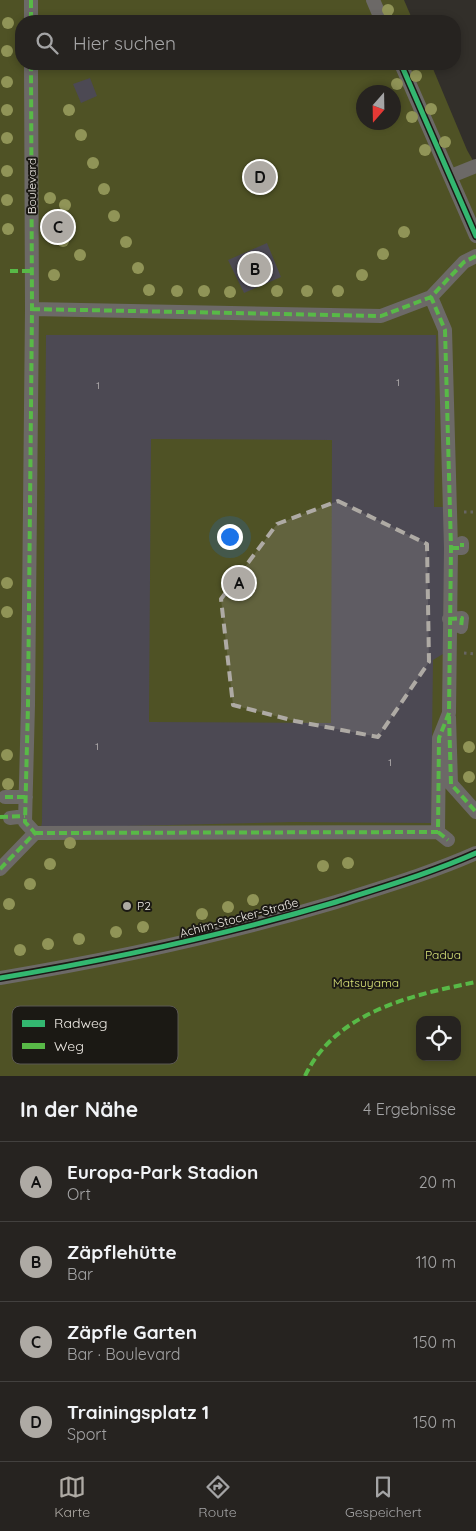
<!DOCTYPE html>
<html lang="de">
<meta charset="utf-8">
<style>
:root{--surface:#262320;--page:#2e2b29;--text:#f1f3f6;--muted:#a4a4a5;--line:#42403e;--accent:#aeaaa4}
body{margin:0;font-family:Quicksand,sans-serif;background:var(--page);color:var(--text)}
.controls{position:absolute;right:15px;bottom:15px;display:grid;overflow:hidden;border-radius:10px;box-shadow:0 2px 8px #0003}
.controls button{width:45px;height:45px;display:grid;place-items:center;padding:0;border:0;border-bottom:1px solid var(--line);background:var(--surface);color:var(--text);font:25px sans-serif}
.compass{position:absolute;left:356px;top:85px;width:45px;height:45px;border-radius:50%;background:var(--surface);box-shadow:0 2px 8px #0003;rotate:200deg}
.you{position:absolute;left:229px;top:536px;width:18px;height:18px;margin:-12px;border:4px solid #fff;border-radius:50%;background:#1a73e8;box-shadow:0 0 0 8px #1a73e833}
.badge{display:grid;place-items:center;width:32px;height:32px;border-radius:50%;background:var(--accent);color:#111;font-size:16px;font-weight:700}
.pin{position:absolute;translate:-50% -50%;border:2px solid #fff;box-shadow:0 1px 5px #0006}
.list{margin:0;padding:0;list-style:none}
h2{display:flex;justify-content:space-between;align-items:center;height:65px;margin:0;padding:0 20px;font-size:21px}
h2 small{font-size:16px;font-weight:400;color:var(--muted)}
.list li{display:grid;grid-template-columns:32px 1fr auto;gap:15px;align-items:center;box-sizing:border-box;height:80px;padding:0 20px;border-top:1px solid var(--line)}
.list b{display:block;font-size:19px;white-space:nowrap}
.list p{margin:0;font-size:16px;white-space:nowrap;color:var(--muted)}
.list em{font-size:16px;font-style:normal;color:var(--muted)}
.icon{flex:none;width:28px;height:28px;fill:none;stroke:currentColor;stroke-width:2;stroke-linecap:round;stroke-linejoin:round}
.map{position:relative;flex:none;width:476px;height:1076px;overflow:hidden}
.search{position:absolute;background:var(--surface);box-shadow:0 2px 8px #0003;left:15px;right:15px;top:15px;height:55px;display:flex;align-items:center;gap:12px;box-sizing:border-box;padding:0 18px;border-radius:20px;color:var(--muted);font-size:19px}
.sheet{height:385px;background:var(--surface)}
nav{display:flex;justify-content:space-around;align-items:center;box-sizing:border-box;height:70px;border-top:1px solid var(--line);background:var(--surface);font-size:14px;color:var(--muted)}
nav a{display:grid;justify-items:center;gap:2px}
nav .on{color:var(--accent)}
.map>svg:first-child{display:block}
</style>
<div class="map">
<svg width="476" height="1076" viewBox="0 0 476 1076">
<rect width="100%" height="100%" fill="#322f2a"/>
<path fill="#4f5225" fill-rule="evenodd" d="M0,0H404L413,21H21V64H431L467,150L476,166V1076H0ZM364,92H394V122H364ZM420,1020H457V1057H420Z"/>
<path fill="#4c4953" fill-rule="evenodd" d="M90,78L97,96L81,103L73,84Z
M267,243L281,277L244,293L228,260Z
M46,335H436L434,507H445L443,654L433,660L431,823L294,822L41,828L42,822ZM151,439L332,440L331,723L149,722Z"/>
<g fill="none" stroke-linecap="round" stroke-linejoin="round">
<path stroke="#676562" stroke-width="3" stroke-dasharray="2.5 4" stroke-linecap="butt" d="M464,512H476
M464,653L476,654"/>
<path stroke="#6c6967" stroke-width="14" d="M31,0V21
M373,0L382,21
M401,64L476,236
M451,176L476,166
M32,309L381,316L431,297L464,262L476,256
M451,548H462V543
M449,619L462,618L461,627
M449,717L451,784L476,812
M5,797H26
M10,818L25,816
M438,832L448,840
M35,833L438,832L439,738L449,713L451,548L445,330L431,297
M0,869L35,833L25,822L28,705L32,309L31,64
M0,978C114,959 225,935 336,902C383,887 431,873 476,853"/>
<path stroke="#58b947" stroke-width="4" stroke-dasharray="8 4" stroke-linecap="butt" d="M31,0V21
M10,271H32
M32,309L381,316L431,297L464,262L476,256
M451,548H462V543
M449,619L462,618L461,627
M449,716L451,784L476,812
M5,797H26
M0,817L25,816
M438,832L448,840
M35,833L438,832L439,738L449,713L451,548L445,330L431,297
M0,869L35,833L25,822L28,705L32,309L31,64
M305,1076C336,1011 413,995 476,982"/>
<defs>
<path id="cycleway" d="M401,64L476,236
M0,978C114,959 225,935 336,902C383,887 431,873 476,853"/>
</defs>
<use href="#cycleway" stroke="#1b1914" stroke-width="8"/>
<use href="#cycleway" stroke="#33b770" stroke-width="5"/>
</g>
<g fill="#909457">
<circle cx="388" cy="10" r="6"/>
<circle cx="8" cy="23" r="6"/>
<circle cx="7" cy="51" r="6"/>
<circle cx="416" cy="76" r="6"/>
<circle cx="7" cy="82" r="6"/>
<circle cx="397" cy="84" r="6"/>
<circle cx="431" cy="109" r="6"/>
<circle cx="7" cy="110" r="6"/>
<circle cx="69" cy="110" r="6"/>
<circle cx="412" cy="117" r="6"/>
<circle cx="81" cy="135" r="6"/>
<circle cx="7" cy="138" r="6"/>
<circle cx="445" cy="142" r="6"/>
<circle cx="425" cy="150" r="6"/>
<circle cx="93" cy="163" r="6"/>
<circle cx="7" cy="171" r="6"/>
<circle cx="104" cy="189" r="6"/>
<circle cx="50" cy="198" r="6"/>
<circle cx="7" cy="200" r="6"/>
<circle cx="65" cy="205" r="6"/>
<circle cx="114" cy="216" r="6"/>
<circle cx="8" cy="229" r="6"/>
<circle cx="404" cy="232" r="6"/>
<circle cx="63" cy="241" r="6"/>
<circle cx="126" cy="242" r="6"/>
<circle cx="383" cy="254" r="6"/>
<circle cx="80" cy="255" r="6"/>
<circle cx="138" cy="268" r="6"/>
<circle cx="54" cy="275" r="6"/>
<circle cx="362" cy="275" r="6"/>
<circle cx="149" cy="290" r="6"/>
<circle cx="177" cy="291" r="6"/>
<circle cx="204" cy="291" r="6"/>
<circle cx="277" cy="291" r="6"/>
<circle cx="307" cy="291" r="6"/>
<circle cx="338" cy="291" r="6"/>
<circle cx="230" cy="292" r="6"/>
<circle cx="7" cy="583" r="6"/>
<circle cx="7" cy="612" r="6"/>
<circle cx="469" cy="747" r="6"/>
<circle cx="7" cy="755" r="6"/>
<circle cx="469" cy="777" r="6"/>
<circle cx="8" cy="784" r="6"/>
<circle cx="70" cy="843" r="6"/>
<circle cx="348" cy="863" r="6"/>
<circle cx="50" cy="864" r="6"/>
<circle cx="323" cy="866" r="6"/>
<circle cx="30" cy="884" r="6"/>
<circle cx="253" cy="900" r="6"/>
<circle cx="9" cy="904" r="6"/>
<circle cx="228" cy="907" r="6"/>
<circle cx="202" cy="914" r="6"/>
<circle cx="143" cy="927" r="6"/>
<circle cx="116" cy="932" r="6"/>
<circle cx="79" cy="939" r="6"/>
<circle cx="48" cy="944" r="6"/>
<circle cx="20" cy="950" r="6"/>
</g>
<path fill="#aeaaa4" fill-opacity="0.2" stroke="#aeaaa4" stroke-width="4" stroke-dasharray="10 6" stroke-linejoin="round" d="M338,501L427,544L429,662L378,737L295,721L233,705L221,599L277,524Z"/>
<circle fill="#aeaaa4" stroke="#1b1914" stroke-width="2" cx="127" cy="906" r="5"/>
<g text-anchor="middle" stroke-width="4" stroke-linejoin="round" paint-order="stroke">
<g font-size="10" fill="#c7c3c1">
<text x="398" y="386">1</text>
<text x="98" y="389">1</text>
<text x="97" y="750">1</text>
<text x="390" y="766">1</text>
</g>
<g font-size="12" fill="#f0ece6" stroke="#1b1914">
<text transform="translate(32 186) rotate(-90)" y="4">Boulevard</text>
<text transform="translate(239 918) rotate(-15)" y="4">Achim-Stocker-Straße</text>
</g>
<g font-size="12" fill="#f0ece6" stroke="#1b1914" text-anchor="start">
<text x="137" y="910">P2</text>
</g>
<g font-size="12" fill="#dde77b" stroke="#1b1914">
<text x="443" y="959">Padua</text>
<text x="366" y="987">Matsuyama</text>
</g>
</g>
<rect x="12" y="1006" width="166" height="58" rx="8" fill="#1b1914" stroke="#5b5853" stroke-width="1"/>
<rect x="22" y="1020" width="23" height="7" fill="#33b770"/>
<rect x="22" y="1043" width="23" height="6" fill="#58b947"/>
<g font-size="14" fill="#f0ece6">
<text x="54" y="1028">Radweg</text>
<text x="54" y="1051">Weg</text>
</g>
</svg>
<div class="controls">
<button><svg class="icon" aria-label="locate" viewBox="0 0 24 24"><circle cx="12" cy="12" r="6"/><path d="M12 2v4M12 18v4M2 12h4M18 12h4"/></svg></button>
</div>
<svg class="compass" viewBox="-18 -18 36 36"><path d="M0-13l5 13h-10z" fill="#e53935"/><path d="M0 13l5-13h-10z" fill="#a4a4a5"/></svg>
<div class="you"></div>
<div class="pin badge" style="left:239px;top:583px">A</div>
<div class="pin badge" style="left:255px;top:269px">B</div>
<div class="pin badge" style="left:58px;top:227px">C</div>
<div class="pin badge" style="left:260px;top:177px">D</div>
<div class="search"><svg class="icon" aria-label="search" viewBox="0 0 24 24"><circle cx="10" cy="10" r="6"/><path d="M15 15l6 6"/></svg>Hier suchen</div>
</div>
<section class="sheet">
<h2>In der Nähe<small>4 Ergebnisse</small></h2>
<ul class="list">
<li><span class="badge">A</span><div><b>Europa-Park Stadion</b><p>Ort</p></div><em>20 m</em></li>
<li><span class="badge">B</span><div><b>Zäpflehütte</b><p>Bar</p></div><em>110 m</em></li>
<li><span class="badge">C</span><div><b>Zäpfle Garten</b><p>Bar · Boulevard</p></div><em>150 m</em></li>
<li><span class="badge">D</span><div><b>Trainingsplatz 1</b><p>Sport</p></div><em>150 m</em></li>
</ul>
</section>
<nav>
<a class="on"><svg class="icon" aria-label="map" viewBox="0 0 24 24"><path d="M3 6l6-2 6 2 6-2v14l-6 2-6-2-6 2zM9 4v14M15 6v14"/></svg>Karte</a>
<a><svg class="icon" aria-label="directions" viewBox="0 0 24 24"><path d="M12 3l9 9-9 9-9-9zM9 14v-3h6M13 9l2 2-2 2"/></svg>Route</a>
<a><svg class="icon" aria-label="saved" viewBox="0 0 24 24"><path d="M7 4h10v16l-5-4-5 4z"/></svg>Gespeichert</a>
</nav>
